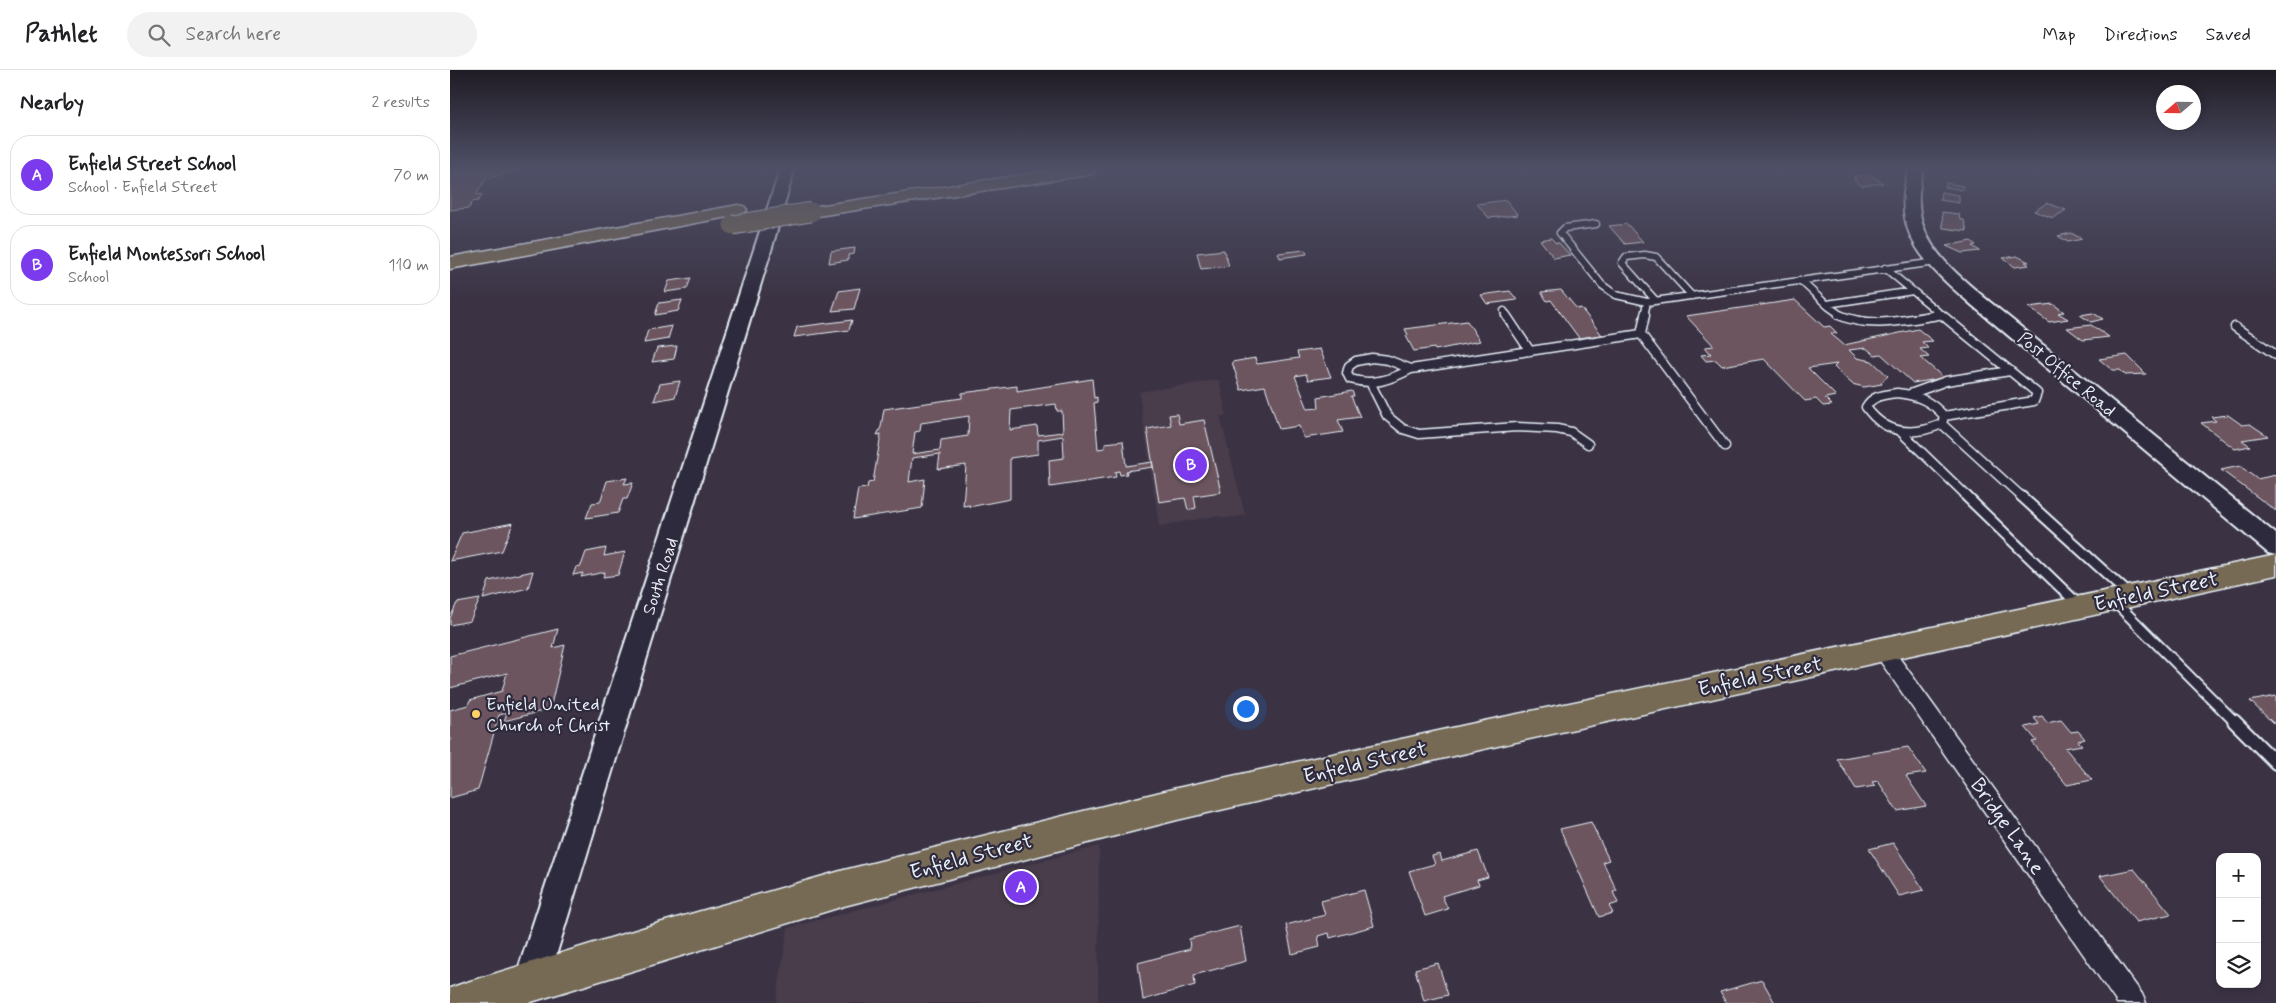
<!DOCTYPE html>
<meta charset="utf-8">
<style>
:root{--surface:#fff;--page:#f2f2f2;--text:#202124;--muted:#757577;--line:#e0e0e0;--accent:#7c3aed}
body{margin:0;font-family:Mynerve,sans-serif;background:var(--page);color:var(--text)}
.controls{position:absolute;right:15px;bottom:15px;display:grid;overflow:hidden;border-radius:10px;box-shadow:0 2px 8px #0003}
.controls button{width:45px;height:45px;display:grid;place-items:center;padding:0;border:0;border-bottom:1px solid var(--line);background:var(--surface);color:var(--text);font:25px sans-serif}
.compass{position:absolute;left:1706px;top:15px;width:45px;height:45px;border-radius:50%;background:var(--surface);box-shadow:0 2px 8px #0003;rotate:250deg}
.you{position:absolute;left:795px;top:638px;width:18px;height:18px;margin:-12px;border:4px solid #fff;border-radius:50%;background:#1a73e8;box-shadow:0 0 0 8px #1a73e833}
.badge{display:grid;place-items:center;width:32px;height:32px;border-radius:50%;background:var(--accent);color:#fff;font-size:16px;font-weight:700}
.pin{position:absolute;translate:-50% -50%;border:2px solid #fff;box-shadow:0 1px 5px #0006}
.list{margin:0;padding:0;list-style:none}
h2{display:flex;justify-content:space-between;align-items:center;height:65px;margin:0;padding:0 20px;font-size:21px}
h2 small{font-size:16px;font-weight:400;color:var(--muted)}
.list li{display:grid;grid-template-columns:32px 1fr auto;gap:15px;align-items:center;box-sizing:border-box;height:80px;margin:0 10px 10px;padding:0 10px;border:1px solid var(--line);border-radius:20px}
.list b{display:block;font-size:19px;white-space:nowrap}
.list p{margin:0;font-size:16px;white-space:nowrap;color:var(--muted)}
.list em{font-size:16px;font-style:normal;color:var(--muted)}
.icon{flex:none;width:28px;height:28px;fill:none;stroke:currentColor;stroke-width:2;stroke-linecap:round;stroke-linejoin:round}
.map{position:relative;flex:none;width:1826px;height:933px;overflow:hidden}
header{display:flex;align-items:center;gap:30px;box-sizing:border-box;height:70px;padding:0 25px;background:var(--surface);border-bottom:1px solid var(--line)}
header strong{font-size:24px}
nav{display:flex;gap:28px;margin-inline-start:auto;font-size:18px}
.search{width:350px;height:45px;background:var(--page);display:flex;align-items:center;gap:12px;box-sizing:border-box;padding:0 18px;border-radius:28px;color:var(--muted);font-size:19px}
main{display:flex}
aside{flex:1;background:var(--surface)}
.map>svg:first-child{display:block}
</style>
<header>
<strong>Pathlet</strong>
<div class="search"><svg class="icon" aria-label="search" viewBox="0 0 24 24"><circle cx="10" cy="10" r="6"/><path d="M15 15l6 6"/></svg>Search here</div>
<nav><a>Map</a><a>Directions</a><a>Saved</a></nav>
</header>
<main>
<aside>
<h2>Nearby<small>2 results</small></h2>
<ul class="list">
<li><span class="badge">A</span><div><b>Enfield Street School</b><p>School · Enfield Street</p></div><em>70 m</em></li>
<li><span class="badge">B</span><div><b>Enfield Montessori School</b><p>School</p></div><em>110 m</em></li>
</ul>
</aside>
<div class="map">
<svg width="1826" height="933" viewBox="0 0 1826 933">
<rect width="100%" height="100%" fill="#3b3344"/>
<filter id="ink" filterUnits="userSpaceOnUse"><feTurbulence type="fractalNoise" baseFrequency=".02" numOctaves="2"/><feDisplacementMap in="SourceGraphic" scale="10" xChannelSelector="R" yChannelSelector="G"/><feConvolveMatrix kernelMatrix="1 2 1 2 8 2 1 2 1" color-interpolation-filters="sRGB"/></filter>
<g filter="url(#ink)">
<path fill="#4a3d4c" d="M769,310L776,345L770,346L795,445L777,448L766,446L709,456L689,322Z
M649,776L648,933H326L338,858Z"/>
<path fill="#6c555e" stroke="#e8f1f8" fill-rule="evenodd" d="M0,100H67L36,109L26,124L33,125L28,131L22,132L19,138L0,140Z
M1418,104L1423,106L1433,113L1412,116L1403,109L1406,108L1403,106Z
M1496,113L1513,116L1512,120L1495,117Z
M1491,122L1509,125V133L1490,130Z
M1056,130L1068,145L1039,148L1027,134Z
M1597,133L1616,140L1603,148L1584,141Z
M1492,142L1509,144L1510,150H1514L1517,161L1493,158Z
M1177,154L1193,172L1175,174L1159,156Z
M1621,163L1632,169L1618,172L1608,166Z
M1101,168L1106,173H1109L1120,185L1104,188L1090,170Z
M1521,171L1526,175L1522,176L1530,181L1512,183L1496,176Z
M405,178L404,184L398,185V190L379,193L381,181Z
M774,180L779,196L751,199L747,183Z
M855,180L857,184L830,188L828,183Z
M1567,186L1579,192H1575L1579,195L1565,197L1553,188Z
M241,208L237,219L215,222L219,211Z
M410,218L404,239L382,241L389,221Z
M1111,220L1127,239L1131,238L1152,265L1129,268L1101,230L1097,231L1091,222Z
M1060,221L1067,230L1037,234L1031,225Z
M232,230L228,241L205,245L209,233Z
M1345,230L1374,257L1380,256L1387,263L1381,264L1394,275L1468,259L1483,271L1472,272L1478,278L1470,279L1479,287L1471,288L1494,308L1463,313L1431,284L1425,285L1416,278L1399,280L1407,288L1422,291L1438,306L1431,312L1432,314L1414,317L1402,314L1384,297L1387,294L1358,298L1386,326L1375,328L1382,335L1373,336L1366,329L1355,331L1314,289L1272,296L1266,290L1256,291L1251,285L1261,284L1255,277L1264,276L1236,246Z
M1603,234L1614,242L1608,243L1618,249L1599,252L1578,237Z
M1643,243L1653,249L1641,252L1630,245Z
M402,250L399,260L344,267L347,257Z
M1017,251L1030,271L985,280L984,278L964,281L956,266L958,265L955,259Z
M1641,255L1659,267L1633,270L1617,258Z
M222,256L218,269L194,273L198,260Z
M227,276L224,289L202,292L207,278Z
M870,279L881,307L858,310L856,304L845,306L858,339L869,338L868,327L902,321L904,326H901L910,347L888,350L893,362L854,368L849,356L829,359L815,316L791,320L782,292L805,288L807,294L849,288L847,282Z
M1677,285L1696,304L1675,305L1670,300H1662L1649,289Z
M642,309L644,328L647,327V332L644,333L648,379L655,378V373L673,371L676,396L702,392L703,397L676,401L677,404L670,405L669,401L665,402L666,407L600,417L599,390L614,388L613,366L588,370V384L560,388V429L519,437L520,435L513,436L516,395L488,399L490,384L462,388L459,412L475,409L472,438L403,449L408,419L417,418L418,413L423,412L431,364L427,365L431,357L434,339L512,328V323L567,316V321ZM606,334L607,341H612L613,362L588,365L587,356L560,360L561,340ZM519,346L518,366L491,370L490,380L462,384L465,362L470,361L471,353Z
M230,311L225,327L204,331L210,314Z
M727,344L729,354L754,350L771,422L744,426L746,438L738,440L735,428L709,432L697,359L721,355L719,345Z
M1778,345L1792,355L1800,354L1818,366L1792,370L1800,376L1785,379L1751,353L1766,351L1761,347Z
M1790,396L1807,409L1826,405V441L1771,400Z
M177,408L174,414L183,413L177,429H173L168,443L136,448L142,433L150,432L157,411Z
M63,453L52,481L0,491L12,463Z
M156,478L154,486L175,482L168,505L153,507L155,502L131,507L133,503L123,505L126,497L131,496L136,482Z
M83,501L78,518L33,529L39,511Z
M30,529L20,551L0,555V548L7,533Z
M108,559L103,578L115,575L100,639L54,651L57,643L49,645L28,720L0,728V640L18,635L20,630L52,621L57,603L0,618V586Z
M1826,626V652L1823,653L1800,631Z
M1592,646L1597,653L1611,650L1621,662L1628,661L1635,669L1628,671L1632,675L1615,678L1642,710L1617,715L1582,672L1587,671L1575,657L1589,654L1584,648Z
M1458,677L1476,703L1456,706L1476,736L1447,741L1428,711L1422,712L1425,716L1406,719L1387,689Z
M1141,752L1159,790L1153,792L1167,821L1163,822L1168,833L1159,836L1163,843L1149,847L1110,759Z
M1443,773L1474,820L1449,826L1419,779Z
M1028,781L1038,807L1027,810L1029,815L992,826L998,839L975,846L959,801L985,794L982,786L990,784L992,791Z
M1684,799L1721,844L1686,852L1650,806Z
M914,820L924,856L880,868L879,863L868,866L870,877L842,884L836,855L875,845L871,831Z
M790,856L796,891L744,905L745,915L693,930L688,893L740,879L739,869Z
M988,893L998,925L974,931L965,899Z
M1312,910L1325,933H1276L1270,922Z"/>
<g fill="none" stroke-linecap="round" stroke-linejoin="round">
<defs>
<path id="lane-far3" d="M1146,154L1115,158L1110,163L1152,215L1166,225L1197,232L1486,192
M1435,198L1493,246
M1350,210L1378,236L1392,246
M1206,231L1172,193L1176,187L1195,185L1206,187L1242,226
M1377,234L1463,221
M1054,241L1057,246
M1194,246L1197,232
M1480,246L1491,244"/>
<path id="lane-far2" d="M1056,245L1080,281
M1195,245L1191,264L1275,376
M1389,245C1420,259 1455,250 1488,245
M1492,245L1587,323L1584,331L1494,346
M1785,257L1826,285
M922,288L938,290L961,299C940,310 923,316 900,309L897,303L899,296L906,291Z
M961,299L1191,264
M921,314L937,346L953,359L969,364L1067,357L1107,359L1121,362L1138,374
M1447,323C1467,325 1481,331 1494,346L1492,354C1462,367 1435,364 1416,337C1423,325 1434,325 1447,323Z
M1460,324L1496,311L1560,301
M1492,354L1572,427
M1452,363L1518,427"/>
<path id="lane-far1" d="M1516,426L1629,535
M1571,426L1679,524
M1665,532L1785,652"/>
<path id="lane" d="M1784,651L1826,693"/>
<path id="street" d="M1433,572L1440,575L1692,924L1696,933H1667L1426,585L1423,580L1426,575Z"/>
<path id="secondary" d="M330,100H344L323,174L98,912L93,924L81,929L69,924L64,912Z
M1459,100H1473C1456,162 1492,192 1535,228L1826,464V485L1818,483L1523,236C1479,198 1438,163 1459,100Z"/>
<path id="primary" d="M1826,485V505L1034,679L727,750L394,836L78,933H0V918L14,913L209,853L394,800L727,718L1034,651Z"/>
<path id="highway" d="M604,100H645L643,104L637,105L361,147L355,146L352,142L355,138L361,137Z
M288,135L294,136L297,140L294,144L0,199V187Z"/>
</defs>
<use href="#lane-far3" stroke="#e8f1f8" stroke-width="9"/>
<use href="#lane-far2" stroke="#e8f1f8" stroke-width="11"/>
<use href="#lane-far1" stroke="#e8f1f8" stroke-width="13"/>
<use href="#lane" stroke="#e8f1f8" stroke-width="16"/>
<use href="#street" stroke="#e8f1f8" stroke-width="3"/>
<use href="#secondary" stroke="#e8f1f8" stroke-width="4"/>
<use href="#primary" stroke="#e8f1f8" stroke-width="3"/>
<use href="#highway" stroke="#e8f1f8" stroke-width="3"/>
<use href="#lane-far3" stroke="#2f2a3d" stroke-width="6"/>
<use href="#lane-far2" stroke="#2f2a3d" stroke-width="8"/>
<use href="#lane-far1" stroke="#2f2a3d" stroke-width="9"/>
<use href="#lane" stroke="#2f2a3d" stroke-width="12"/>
<use href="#street" fill="#2f2a3d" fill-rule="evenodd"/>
<use href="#secondary" fill="#2f2a3d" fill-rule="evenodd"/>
<use href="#primary" fill="#776a54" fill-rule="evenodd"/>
<use href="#highway" fill="#776a54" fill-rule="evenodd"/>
<defs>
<path id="highway-bridge" d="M283,155L361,142"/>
</defs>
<use href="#highway-bridge" stroke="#e8f1f8" stroke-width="21" stroke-linecap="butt"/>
<use href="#highway-bridge" stroke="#776a54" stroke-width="19"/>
</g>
</g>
<linearGradient id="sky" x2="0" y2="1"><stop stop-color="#201c25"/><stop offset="0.43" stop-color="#4f5067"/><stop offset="1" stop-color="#4f5067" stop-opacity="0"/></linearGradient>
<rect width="1826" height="230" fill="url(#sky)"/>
<circle fill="#ffd166" stroke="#2f2a3d" stroke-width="2" cx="26" cy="644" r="5"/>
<g text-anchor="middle" stroke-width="4.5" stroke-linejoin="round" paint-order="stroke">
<g font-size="18" fill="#e8f1f8" stroke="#2f2a3d">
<text transform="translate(1617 304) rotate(40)" y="6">Post Office Road</text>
<text transform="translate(210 506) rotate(-72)" y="6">South Road</text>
</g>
<g font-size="18" fill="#e8f1f8" stroke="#2f2a3d" text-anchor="start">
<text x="36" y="640">Enfield United<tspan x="36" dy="21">Church of Christ</tspan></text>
</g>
<g font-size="21" fill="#e8f1f8" stroke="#2f2a3d">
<text transform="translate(1706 521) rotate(-12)" y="7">Enfield Street</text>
<text transform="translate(1310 606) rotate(-12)" y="7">Enfield Street</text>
<text transform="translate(915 692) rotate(-13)" y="7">Enfield Street</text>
<text transform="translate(1558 756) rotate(55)" y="7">Bridge Lane</text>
<text transform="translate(521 786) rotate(-15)" y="7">Enfield Street</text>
</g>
</g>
</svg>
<div class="controls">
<button>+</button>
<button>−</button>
<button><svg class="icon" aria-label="layers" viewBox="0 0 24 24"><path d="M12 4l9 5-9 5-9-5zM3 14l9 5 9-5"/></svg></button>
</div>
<svg class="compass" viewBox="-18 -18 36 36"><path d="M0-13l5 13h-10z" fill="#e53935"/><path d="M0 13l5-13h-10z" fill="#757577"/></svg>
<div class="you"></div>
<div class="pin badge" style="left:571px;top:817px">A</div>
<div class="pin badge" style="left:741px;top:395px">B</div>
</div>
</main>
